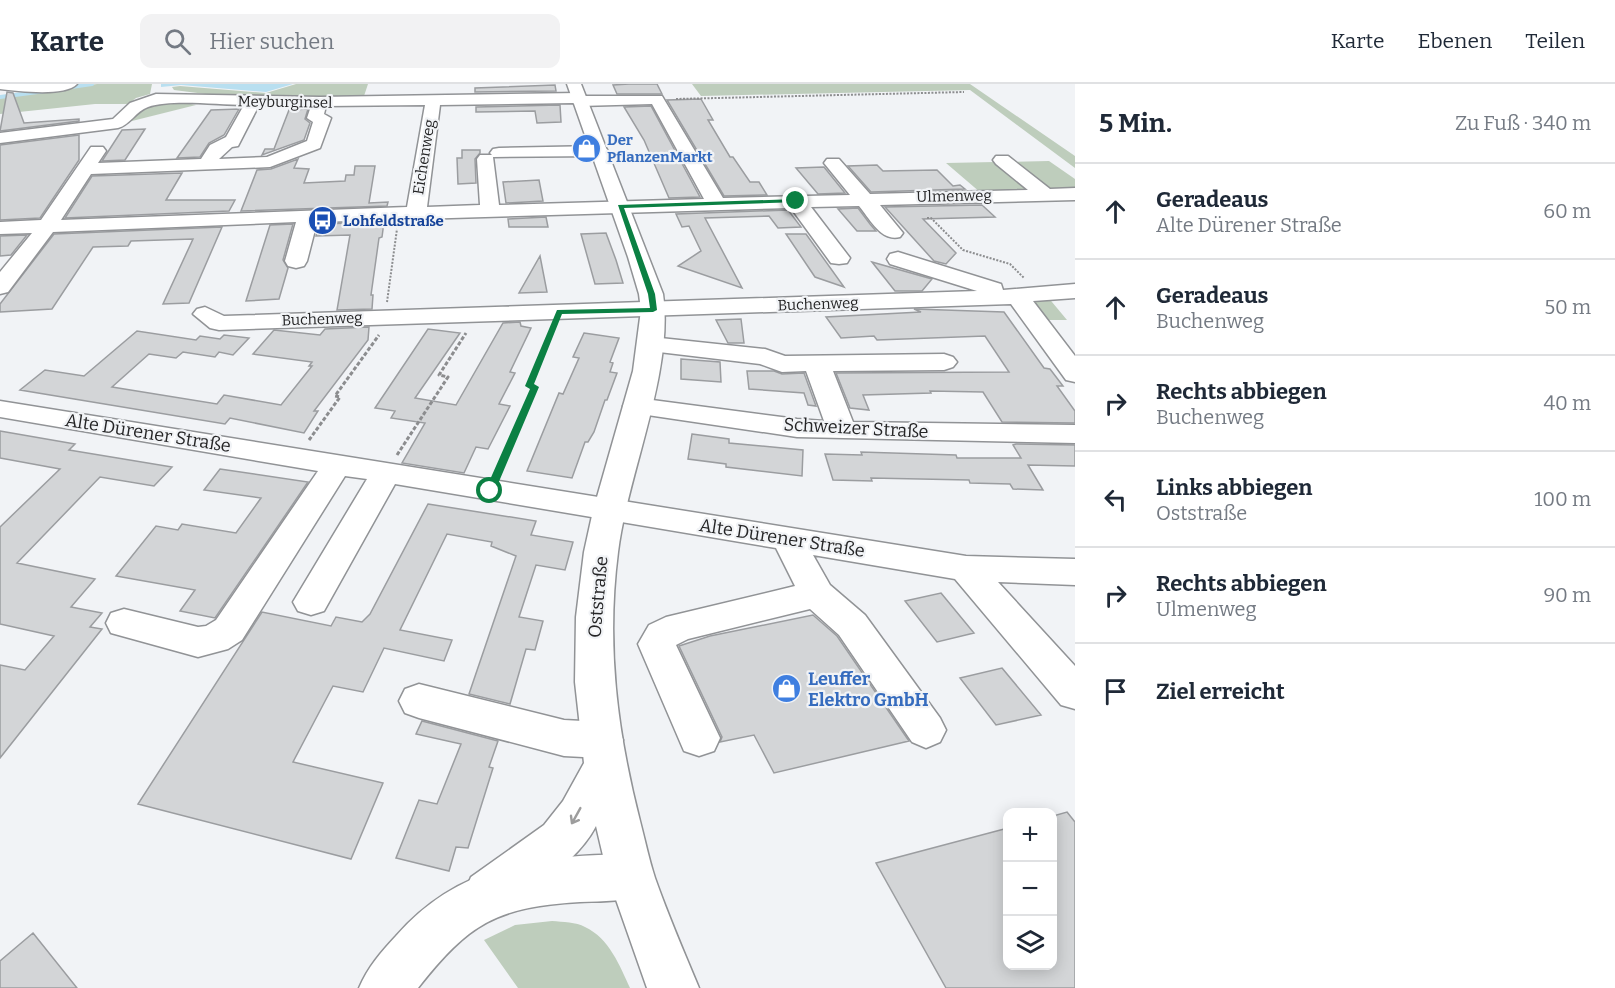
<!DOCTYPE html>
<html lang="de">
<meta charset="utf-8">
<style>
:root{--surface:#fff;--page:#f2f2f3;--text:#1f2937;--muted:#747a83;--line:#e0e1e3}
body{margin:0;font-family:Bitter,serif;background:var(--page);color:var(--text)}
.controls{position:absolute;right:18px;bottom:18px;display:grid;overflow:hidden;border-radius:12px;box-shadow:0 3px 15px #0003}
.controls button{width:54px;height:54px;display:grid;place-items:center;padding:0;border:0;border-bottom:2px solid var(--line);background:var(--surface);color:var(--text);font:30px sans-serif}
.stop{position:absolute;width:18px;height:18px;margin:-14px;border:4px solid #0b8043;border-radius:50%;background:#fff}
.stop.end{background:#0b8043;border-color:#fff;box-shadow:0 2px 6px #0008}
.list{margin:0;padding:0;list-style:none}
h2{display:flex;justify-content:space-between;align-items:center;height:78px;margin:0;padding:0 24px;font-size:26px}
h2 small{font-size:20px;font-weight:400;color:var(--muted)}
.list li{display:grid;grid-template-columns:39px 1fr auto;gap:18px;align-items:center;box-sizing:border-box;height:96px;padding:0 24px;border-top:2px solid var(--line)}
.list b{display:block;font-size:22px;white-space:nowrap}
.list p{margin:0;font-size:20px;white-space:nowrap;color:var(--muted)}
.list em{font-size:20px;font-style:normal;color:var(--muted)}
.icon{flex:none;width:33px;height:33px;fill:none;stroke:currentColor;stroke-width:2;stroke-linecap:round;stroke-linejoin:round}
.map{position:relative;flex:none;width:1075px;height:904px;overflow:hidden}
header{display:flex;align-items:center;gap:36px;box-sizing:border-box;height:84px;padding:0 30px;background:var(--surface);border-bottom:2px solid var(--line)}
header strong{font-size:28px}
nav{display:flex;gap:33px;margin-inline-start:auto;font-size:21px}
.search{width:420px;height:54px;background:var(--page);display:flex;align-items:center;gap:15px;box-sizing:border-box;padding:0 21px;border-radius:12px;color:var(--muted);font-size:22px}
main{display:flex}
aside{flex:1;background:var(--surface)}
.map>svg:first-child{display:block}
</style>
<header>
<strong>Karte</strong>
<div class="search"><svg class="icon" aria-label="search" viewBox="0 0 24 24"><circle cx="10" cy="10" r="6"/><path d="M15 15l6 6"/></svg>Hier suchen</div>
<nav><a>Karte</a><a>Ebenen</a><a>Teilen</a></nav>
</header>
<main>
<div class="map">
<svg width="1075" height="904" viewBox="0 0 1075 904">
<rect width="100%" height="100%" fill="#f1f3f6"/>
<path fill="#becdbc" d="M97,0H152L150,10L136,14L128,20H95L0,30V14Z
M296,0H368L363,15L229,13L174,6L172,3L180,2L266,9Z
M692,0H970L1075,72V84L970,6L701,12Z
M179,18L196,21L124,39L142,20Z
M1049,77L1075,95V106L1046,107L1009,78Z
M995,78L1031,107L981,109L946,79Z
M1047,212L1067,236H1047L1033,219L1036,213Z
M552,837C563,838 576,838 585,843C609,854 620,882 630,904H518L484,856L515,841Z"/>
<path fill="#b8dff0" d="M161,0H293L266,8L181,1L161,3Z"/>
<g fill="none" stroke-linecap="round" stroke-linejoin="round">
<path stroke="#b8dff0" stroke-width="4" d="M64,4L92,0
M0,13L45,7"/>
</g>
<path fill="#d3d5d7" stroke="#9b9da0" stroke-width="1.5" d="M629,0H657L662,10H617L613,1Z
M555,1L556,7L475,8V4Z
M7,8L13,9L24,39L79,35V37L0,47Z
M701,15L713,36H708L730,73H733L750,98H759L767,111L724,112L667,16Z
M560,21L561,38L537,39L535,27L476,28V23Z
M651,22L700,113L669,114L644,56L624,23Z
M239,25L224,51L209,59L200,73L177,74L211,26Z
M308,25L305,35L310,39L304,56L262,71L265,65H274L289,26Z
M145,45L125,76L102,77L122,46Z
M79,51V76L40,134L0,136V61Z
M462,66H480V69L475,75L476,99L458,100L457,74H462Z
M298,75L294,84L309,85L304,99L345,97L346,91H354L355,82H375L369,119L388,118L387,122L241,127L257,86L271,85Z
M877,81L883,87L937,86L953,102L960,101L965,105L871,108L848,82Z
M824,83L845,109L818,110L796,84Z
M182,89L166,116H235L229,127L65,134L92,92Z
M539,96L543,117L506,119L503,98Z
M982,121L995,133L923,135L956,169L946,180L934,177L885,123Z
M858,124L870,140L876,147H857L838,125Z
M788,126L801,143L778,144L769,132L705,134L742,204L678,182L701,167L689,142L682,143L676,130Z
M546,133L548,143H509L508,135Z
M384,138L382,153L379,154L371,211H373L372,225L337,226L350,151L316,152L319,140Z
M293,140L283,176L288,184L279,215L246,217L270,141Z
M222,143L189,219L163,220L193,155L131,157L128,162L93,163L52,225L0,228V220L54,150Z
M606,149L616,176L623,199L595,200L581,150Z
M786,150H806L844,203L815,193Z
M27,151L11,171L0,172V152Z
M540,172L547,208L519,209Z
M872,178L932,195L922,207H895Z
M914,225L1004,228L1044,284L1050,285L1063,302H1057L1075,327V339L1002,338L983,308L930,307L931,309L863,311L869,326L850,324L836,289L1009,288L985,252L877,256L874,252L841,254L826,233L921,228Z
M741,235L744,259H728L716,236Z
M520,238L521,242L531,244L510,288L515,289L499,320L510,322L488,365L476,363L464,389L402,379L425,339L391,334L395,327L375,324L428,245L460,249L415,314L456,321L503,239Z
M369,243L368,256L314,327H318L304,349L230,334L225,340L20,306L45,286L84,292L137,247L196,256L200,252L220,255L224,251L249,254L233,271L219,268L215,273L183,268L176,274L149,270L112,303L217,320L224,311L281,321L312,282H309L312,278L253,270L274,246L320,251L325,245Z
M584,249L619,254L610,278L613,279L610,288L617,289L607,316H605L594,348L588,358H585L572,394L527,387L559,309L563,310L579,274L573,273Z
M681,275L720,278L721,298L681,295Z
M747,287H774L782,290L804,289L816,322L808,321L804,309L749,305Z
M0,347L75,360L69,366L172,383L154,402L100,393L17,479L95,495L71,523L102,529L90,543L102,545L0,674V581L25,586L54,552L0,540V443L60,385L0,374Z
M692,350L729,355V359L803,366L802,392L726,383V380L688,375Z
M1016,360L1075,361V382L1028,381L1043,406L1013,405L1010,400L970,399L969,396L871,394L872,397L833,396L825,370L862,371L861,368L956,371L957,374H1021L1013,361Z
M220,385L308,398L215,534L180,527L195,506L116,492L156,442L178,446L182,440L236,449L261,414L204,406Z
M428,420L536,437L531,451L573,458L565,486L536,481L519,533L543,537L535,566L526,565L510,620L469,610L516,472L491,462L492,458L447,450L400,546L452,556L444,577L384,564L363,608L333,602L293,678L383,699L351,775L138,720L262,528L331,542L336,533L362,538L370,530Z
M941,509L974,549L937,558L905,517Z
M813,531L837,552L909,657L774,689L754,651L720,658L722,653L679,562L710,552Z
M1002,584L1041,631L996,641L960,594Z
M422,637L498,657L489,683L493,684L468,764L456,763L449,787L396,774L419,716L437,720L461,660L416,650Z
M1067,728L1075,738V904H946L876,779L1008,744V882H1053V732Z
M33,849L77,904H0V877Z"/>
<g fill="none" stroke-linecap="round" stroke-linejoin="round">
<defs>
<path id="minor" d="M0,0H77C65,13 18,7 0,5Z
M579,9L585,12H662L723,114L850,111L824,79L827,75H839L870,110L1028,106L996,80L993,76L996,72H1008L1050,105L1075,104V116L880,121L903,149L900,153C881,158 870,135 859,122L811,123L850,174L847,179L839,180L831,179L791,124L317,138L307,177L304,182L296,184L288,182L285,177L296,138L53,148L8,208L0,210V188L32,149L0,150V138L41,136L91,63H103L106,67L98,79L201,75L210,61L226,53L244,21C218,21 171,15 148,23C136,27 130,41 118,44L0,59V49L113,35L130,19L156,10L320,13ZM573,19L580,22L652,20L704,115L499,121L493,73L599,72L605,71L608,67L605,63L599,62L499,64L493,65L490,69L492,71H480L477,75L480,121L427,123L440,21ZM259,21L311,22L307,34L313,38L307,57L267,73L219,75L232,63L238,62ZM425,21L407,123L61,136L91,90L270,83L320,64L331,34L324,30L326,22Z
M898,168L1001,200L1003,206L1075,200V214L1033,217L1075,272V298L1066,296L1011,220L219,246L210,244L193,230L197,225L205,223L224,232L977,207L890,180L887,175L890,170Z
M651,253L765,265L785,272L944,270L953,273L957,278L953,283L944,286L833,287L853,338L1075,341V359L797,353L627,328L623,322L627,316L637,314L797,335L824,337L806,287L782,288L760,280L642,266L638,261L642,256Z
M0,317L966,472L1075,475V501L998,498L1075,582V625L1061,621L955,495L813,471L830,501L865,531L940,634L946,646L940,658L926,664L912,658L839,551L810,525L688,555L676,561L720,654L714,667L699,672L684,667L638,560L649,541L666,533L795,502L776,464L395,400L324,527L311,531L298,527L293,518L367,395L345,392L242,556L228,565L198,573L111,549L106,539L111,529L124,525L198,543L206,542L216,536L318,387L0,333Z
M419,600L564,636L602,638L617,643L623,656L617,669L602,674L564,672L419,634L405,629L399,617L405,605Z
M631,770L648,777L654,793L648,809C626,818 604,817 580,818C497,823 469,839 418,904H359C368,883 381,868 396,852C461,778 539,772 631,770Z"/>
<path id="major" d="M567,0H581L663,210C674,288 628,388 618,468C606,561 617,647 640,737C645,756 649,776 655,794C668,831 684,868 699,904H647L608,793L596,742C580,772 554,789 527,809C514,819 503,827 488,834L471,827L464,810L471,793L544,741L563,717L584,679L575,598L576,533L584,468L593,427L633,287L641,226L639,210L628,173Z"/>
</defs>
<use href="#minor" stroke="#919396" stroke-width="3"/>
<use href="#major" stroke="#919396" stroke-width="3"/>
<path stroke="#8c8d8f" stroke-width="2" stroke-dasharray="2 1.5" stroke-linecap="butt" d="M676,15L964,8
M927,134H931L963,166L1010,180L1024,194
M387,218L397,145"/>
<path stroke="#8c8d8f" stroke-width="3" stroke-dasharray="4 2" stroke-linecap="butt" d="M309,356L340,313L335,312L379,251
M397,371L448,293L439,291L466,249
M498,387L535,303L529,302L553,245"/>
<use href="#minor" fill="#fff" fill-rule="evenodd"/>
<use href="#major" fill="#fff" fill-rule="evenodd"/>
</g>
<defs><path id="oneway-shaft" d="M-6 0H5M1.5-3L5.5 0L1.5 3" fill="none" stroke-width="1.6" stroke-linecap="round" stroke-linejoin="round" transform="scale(1.5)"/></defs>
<use stroke="#9d9d9d" href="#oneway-shaft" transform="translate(576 732) rotate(119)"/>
<path fill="#0b8043" d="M796,115L799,118L624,124L655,210L657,226L653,228L562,230L534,300L539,303L495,407L487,409L485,407L530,305L525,302L557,226L650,224L648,210L618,121Z"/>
<defs>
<symbol id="shop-disc" viewBox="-11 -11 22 22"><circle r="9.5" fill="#3f7fe0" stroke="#f1f3f6"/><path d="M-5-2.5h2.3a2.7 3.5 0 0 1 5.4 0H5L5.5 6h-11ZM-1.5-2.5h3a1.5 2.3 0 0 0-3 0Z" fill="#fff"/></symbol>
<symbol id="bus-disc" viewBox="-11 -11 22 22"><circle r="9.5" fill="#1a4fb4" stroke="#f1f3f6"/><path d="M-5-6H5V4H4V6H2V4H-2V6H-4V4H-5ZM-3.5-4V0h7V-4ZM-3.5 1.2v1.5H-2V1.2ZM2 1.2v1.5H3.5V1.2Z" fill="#fff"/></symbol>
</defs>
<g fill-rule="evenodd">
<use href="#shop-disc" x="570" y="48" width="33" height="33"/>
<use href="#bus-disc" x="306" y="120" width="33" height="33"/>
<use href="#shop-disc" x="770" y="588" width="33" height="33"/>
</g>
<g text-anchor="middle" stroke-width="4.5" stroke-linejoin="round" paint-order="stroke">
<g font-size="15" fill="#252526" stroke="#f1f3f6">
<text transform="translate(285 18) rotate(1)" y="5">Meyburginsel</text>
<text transform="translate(424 73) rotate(-81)" y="5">Eichenweg</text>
<text transform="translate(954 112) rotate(-1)" y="5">Ulmenweg</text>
<text transform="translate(818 220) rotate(-2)" y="5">Buchenweg</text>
<text transform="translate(322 235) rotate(-2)" y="5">Buchenweg</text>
</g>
<g font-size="15" font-weight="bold" fill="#366cbe" stroke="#f1f3f6" text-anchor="start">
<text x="607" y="61">Der<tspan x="607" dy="17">PflanzenMarkt</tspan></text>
</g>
<g font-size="15" font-weight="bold" fill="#164399" stroke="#f1f3f6" text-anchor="start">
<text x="343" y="142">Lohfeldstraße</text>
</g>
<g font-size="18" fill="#252526" stroke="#f1f3f6">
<text transform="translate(856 344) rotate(3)" y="6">Schweizer Straße</text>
<text transform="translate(148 349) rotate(9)" y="6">Alte Dürener Straße</text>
<text transform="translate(782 454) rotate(9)" y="6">Alte Dürener Straße</text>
<text transform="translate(598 513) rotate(-85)" y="6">Oststraße</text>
</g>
<g font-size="18" font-weight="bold" fill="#366cbe" stroke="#f1f3f6" text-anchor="start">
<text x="808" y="601">Leuffer<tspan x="808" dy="21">Elektro GmbH</tspan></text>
</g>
</g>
</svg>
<div class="controls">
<button>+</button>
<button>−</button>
<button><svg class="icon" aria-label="layers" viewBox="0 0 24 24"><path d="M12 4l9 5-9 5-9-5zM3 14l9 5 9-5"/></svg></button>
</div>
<div class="stop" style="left:490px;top:407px"></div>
<div class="stop end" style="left:796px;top:117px"></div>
</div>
<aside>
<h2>5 Min.<small>Zu Fuß · 340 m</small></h2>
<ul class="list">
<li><svg class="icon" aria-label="ahead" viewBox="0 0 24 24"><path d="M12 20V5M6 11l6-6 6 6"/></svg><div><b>Geradeaus</b><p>Alte Dürener Straße</p></div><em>60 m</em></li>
<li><svg class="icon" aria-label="ahead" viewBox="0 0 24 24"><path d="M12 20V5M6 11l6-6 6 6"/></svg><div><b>Geradeaus</b><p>Buchenweg</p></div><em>50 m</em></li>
<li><svg class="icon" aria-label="right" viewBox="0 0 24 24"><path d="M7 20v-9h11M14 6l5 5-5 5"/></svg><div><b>Rechts abbiegen</b><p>Buchenweg</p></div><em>40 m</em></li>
<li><svg class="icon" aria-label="left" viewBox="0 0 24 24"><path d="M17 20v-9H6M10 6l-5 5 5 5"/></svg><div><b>Links abbiegen</b><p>Oststraße</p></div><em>100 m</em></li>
<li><svg class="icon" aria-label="right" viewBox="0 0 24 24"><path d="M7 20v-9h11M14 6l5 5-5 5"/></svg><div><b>Rechts abbiegen</b><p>Ulmenweg</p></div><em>90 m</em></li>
<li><svg class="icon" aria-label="arrive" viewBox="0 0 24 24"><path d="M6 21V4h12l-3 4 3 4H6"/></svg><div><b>Ziel erreicht</b></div></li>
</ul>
</aside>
</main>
